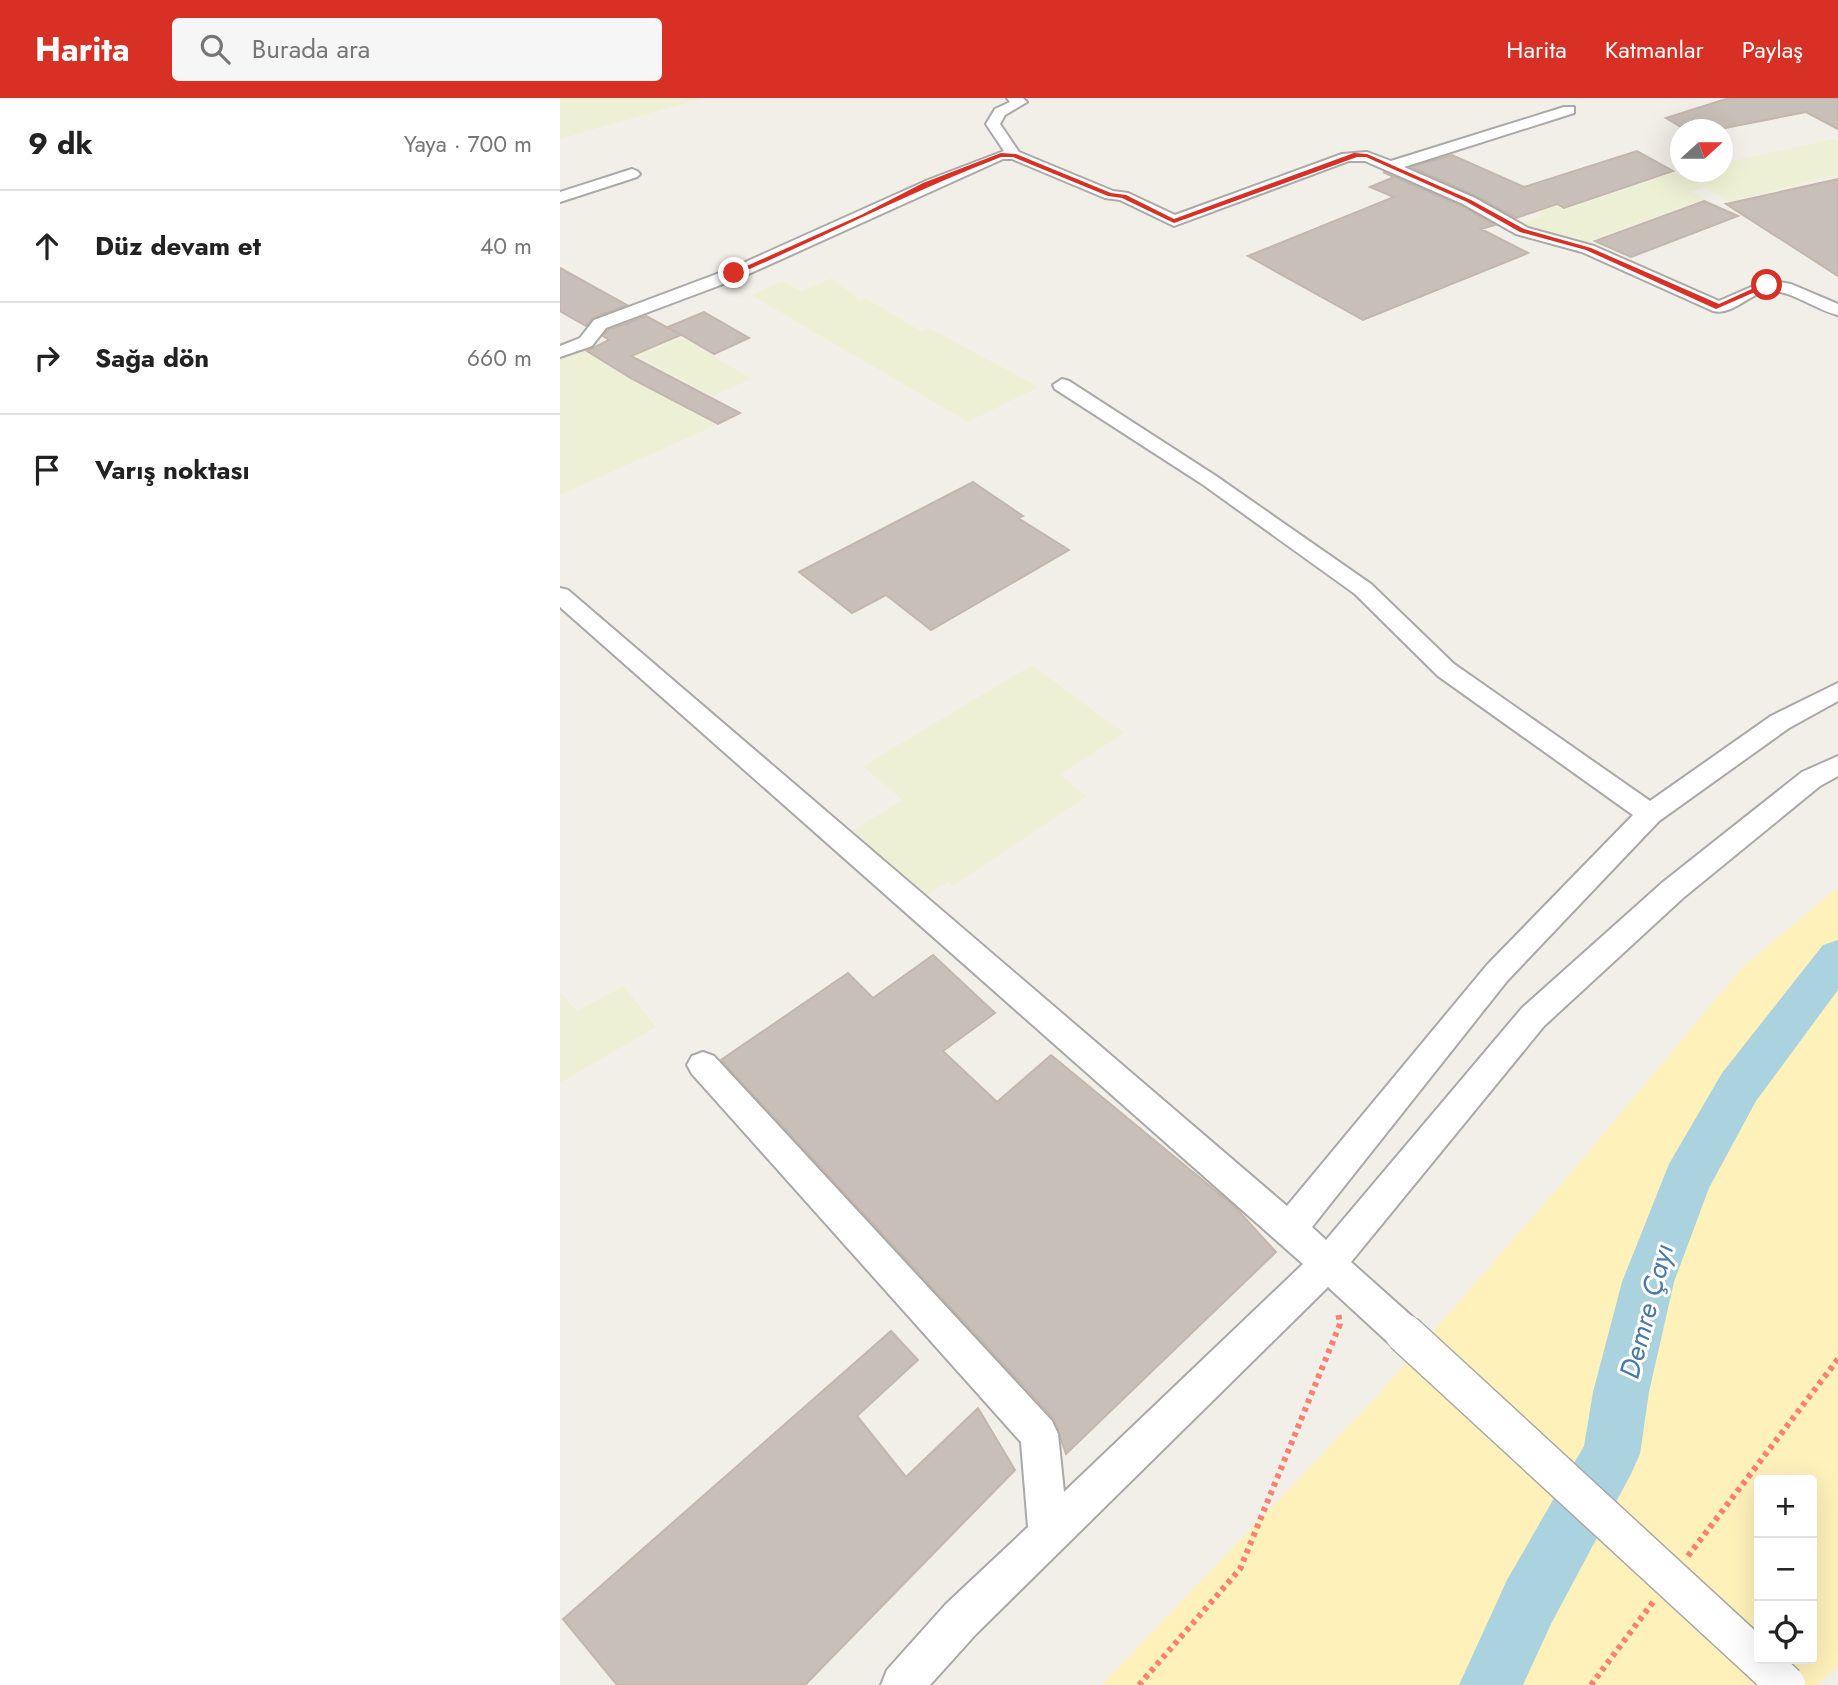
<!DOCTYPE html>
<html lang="tr">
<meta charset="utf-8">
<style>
:root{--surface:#fff;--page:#f6f6f6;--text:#222;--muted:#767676;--line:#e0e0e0;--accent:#d93025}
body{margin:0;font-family:Jost,sans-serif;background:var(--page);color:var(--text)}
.controls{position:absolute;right:21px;bottom:21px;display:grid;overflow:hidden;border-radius:7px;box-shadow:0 7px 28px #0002}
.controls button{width:63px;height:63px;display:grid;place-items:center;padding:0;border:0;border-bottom:2px solid var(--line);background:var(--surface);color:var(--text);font:35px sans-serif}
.compass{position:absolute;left:1110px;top:21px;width:63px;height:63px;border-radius:50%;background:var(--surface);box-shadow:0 7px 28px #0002;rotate:69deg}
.stop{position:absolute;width:21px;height:21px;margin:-16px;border:5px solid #d93025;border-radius:50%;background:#fff}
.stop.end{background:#d93025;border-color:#fff;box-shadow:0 2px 7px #0008}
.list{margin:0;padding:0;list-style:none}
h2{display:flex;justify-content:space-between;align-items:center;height:91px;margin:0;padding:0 28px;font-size:30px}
h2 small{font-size:23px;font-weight:400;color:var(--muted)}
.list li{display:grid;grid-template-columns:46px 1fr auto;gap:21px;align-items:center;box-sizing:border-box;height:112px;padding:0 28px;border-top:2px solid var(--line)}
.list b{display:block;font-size:26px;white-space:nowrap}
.list em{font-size:23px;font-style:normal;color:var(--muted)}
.icon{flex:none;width:38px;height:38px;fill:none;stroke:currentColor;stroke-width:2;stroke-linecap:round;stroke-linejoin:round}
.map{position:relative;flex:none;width:1278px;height:1587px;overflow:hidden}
header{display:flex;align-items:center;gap:42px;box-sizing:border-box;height:98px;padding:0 35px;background:var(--accent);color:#fff}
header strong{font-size:33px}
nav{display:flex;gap:38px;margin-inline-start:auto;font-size:24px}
.search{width:490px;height:63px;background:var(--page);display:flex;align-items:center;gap:18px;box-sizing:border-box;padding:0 24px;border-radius:7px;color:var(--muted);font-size:26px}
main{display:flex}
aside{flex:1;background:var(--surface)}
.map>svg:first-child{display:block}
</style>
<header>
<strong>Harita</strong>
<div class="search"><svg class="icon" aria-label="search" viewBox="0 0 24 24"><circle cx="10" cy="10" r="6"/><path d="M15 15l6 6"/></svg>Burada ara</div>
<nav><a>Harita</a><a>Katmanlar</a><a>Paylaş</a></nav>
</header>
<main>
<aside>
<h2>9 dk<small>Yaya · 700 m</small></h2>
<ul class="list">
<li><svg class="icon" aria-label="ahead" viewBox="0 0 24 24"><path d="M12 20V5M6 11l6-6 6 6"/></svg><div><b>Düz devam et</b></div><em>40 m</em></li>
<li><svg class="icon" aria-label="right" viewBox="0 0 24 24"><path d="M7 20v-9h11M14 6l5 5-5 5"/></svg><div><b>Sağa dön</b></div><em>660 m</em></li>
<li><svg class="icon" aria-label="arrive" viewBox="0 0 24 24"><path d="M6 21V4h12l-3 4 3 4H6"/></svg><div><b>Varış noktası</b></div></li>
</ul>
</aside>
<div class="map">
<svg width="1278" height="1587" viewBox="0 0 1278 1587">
<rect width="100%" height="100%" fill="#f2efe9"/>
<path fill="#eef0d5" d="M0,0H143L0,41Z
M1273,41L1278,43V79L1273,77L1169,104L1144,89L1131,94L1146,101L1025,144L1015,139L1007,142L992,134L984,136L962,125L983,118L958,105L934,113L918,104L952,93H967L1005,112L1113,75L1135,84L1117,73L1162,74L1163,65Z
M272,180L300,202L307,201L361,233L369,230L479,289L408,324L191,197L222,183L241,193Z
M122,240L192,281L152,298L57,246L70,241L92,253Z
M22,252L71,282L156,327L0,397V261Z
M472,567L564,635L500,677L527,698L393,788L388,784L364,799L292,733L342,702L303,668Z
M64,888L96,929L0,985V894L17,913Z"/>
<path fill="#fff1ba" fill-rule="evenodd" d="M1278,789V1568L1257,1587H542L809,1307L999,1089L1183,869ZM1199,1382H1252V1561H1199Z"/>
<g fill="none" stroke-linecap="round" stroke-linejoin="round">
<path fill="#aad3df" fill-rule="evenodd" d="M1278,842V892L1196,1003L1149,1090L1114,1184L1089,1294L1080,1356L1071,1376L991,1526L963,1587H899L947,1482L1024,1348L1033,1294L1062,1184L1109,1066L1162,975L1263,847Z"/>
</g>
<path fill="#c7bfb8" stroke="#c4b6ab" stroke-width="2" d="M1169,0H1278V31L1246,14L1155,32H1126L1106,20Z
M1077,53L1113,73L1004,110L997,106L956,120L916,98L851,69L892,57L964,89Z
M823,74L902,108L935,127L921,131L968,155L803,222L688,158L834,99L810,89L834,79Z
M1278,81V178L1166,106Z
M1144,103L1178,118L1071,159L1035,143Z
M0,170L67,207L33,220L26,228L0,213Z
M144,214L189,240L154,256L108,229Z
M86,218L121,237L71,258L180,315L158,326L72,281L27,253L49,242L43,238L48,232Z
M413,384L463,418L458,420L509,452L371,532L326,497L292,515L239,474Z
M373,857L435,915L383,953L437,1004L491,957L674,1108L716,1154L506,1356L494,1321L161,962L288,875L313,900Z
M331,1233L358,1262L297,1318L346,1379L418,1310L455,1372L245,1587H57L3,1521Z"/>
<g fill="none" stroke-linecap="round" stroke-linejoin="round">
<defs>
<path id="minor" d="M447,0H463L467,4L445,17L440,26L459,54L553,93L568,95L615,117L782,56L807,54L831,63L1004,9H1014V15L844,69L915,100L968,130L1034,148L1159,203L1207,182L1231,186L1278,206V217C1259,213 1228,191 1210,193C1190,194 1173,218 1153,213L1022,154L956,136L903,106L805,63H789L614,128L560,102L545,100L452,61H443L182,179L46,230L32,248L0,259V248L20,240L34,222L170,171L368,82L444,53L426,26L435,11L450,4Z
M72,71L77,73L80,76L77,79L0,104V94Z
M502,281L509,283L656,378L811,486L894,566L1090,703L1211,618L1278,585V603L1229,630L1099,723L947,883L752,1129L766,1142L962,910L1103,784L1242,674L1278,658V678L1260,688L1123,800L984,928L791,1164L857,1223L862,1235L857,1247L844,1253L831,1247L768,1189L416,1536L370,1587H321L327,1572L386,1506L468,1429L461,1344L132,976L127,967L132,958L143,954L154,958L492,1323L498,1336L504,1394L743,1166L0,509V490L8,492L727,1108L927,867L1073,717L878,578L795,496L642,386L495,291L493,287Z"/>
</defs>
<use href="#minor" stroke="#a9a9a9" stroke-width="4"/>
<path stroke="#fa8072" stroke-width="6" stroke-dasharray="4.5 4.5" stroke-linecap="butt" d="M1128,1458L1278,1261
M579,1587L680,1471L780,1226L778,1214
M1031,1587L1093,1504"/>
<use href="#minor" fill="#fff" fill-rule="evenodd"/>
<defs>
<path id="minor-bridge" d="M844,1235L1226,1587"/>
</defs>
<use href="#minor-bridge" stroke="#a9a9a9" stroke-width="41" stroke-linecap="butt"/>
<use href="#minor-bridge" stroke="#fff" stroke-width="38"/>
</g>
<path fill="#d93025" d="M441,55L456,56L551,95L566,97L614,121L794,55L807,56L911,102L964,131L1031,150L1159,206L1205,185L1211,187L1156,211L1026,152L960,134L907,104L806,59H797L614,125L562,100L548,98L453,59H441C351,94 265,138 176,177L171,175L301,117L363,85Z"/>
<g text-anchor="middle" stroke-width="6" stroke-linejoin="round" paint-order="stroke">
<g font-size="28" font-style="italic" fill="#4a7aab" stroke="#fff">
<text transform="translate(1086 1213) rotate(-75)" y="10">Demre Çayı</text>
</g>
</g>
</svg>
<div class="controls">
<button>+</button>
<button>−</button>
<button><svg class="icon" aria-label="locate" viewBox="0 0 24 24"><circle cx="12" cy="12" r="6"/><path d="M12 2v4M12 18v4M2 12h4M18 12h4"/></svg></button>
</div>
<svg class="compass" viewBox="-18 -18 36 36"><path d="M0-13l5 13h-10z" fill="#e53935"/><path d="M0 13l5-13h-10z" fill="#767676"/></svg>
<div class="stop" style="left:1207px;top:187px"></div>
<div class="stop end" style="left:174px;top:175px"></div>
</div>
</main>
